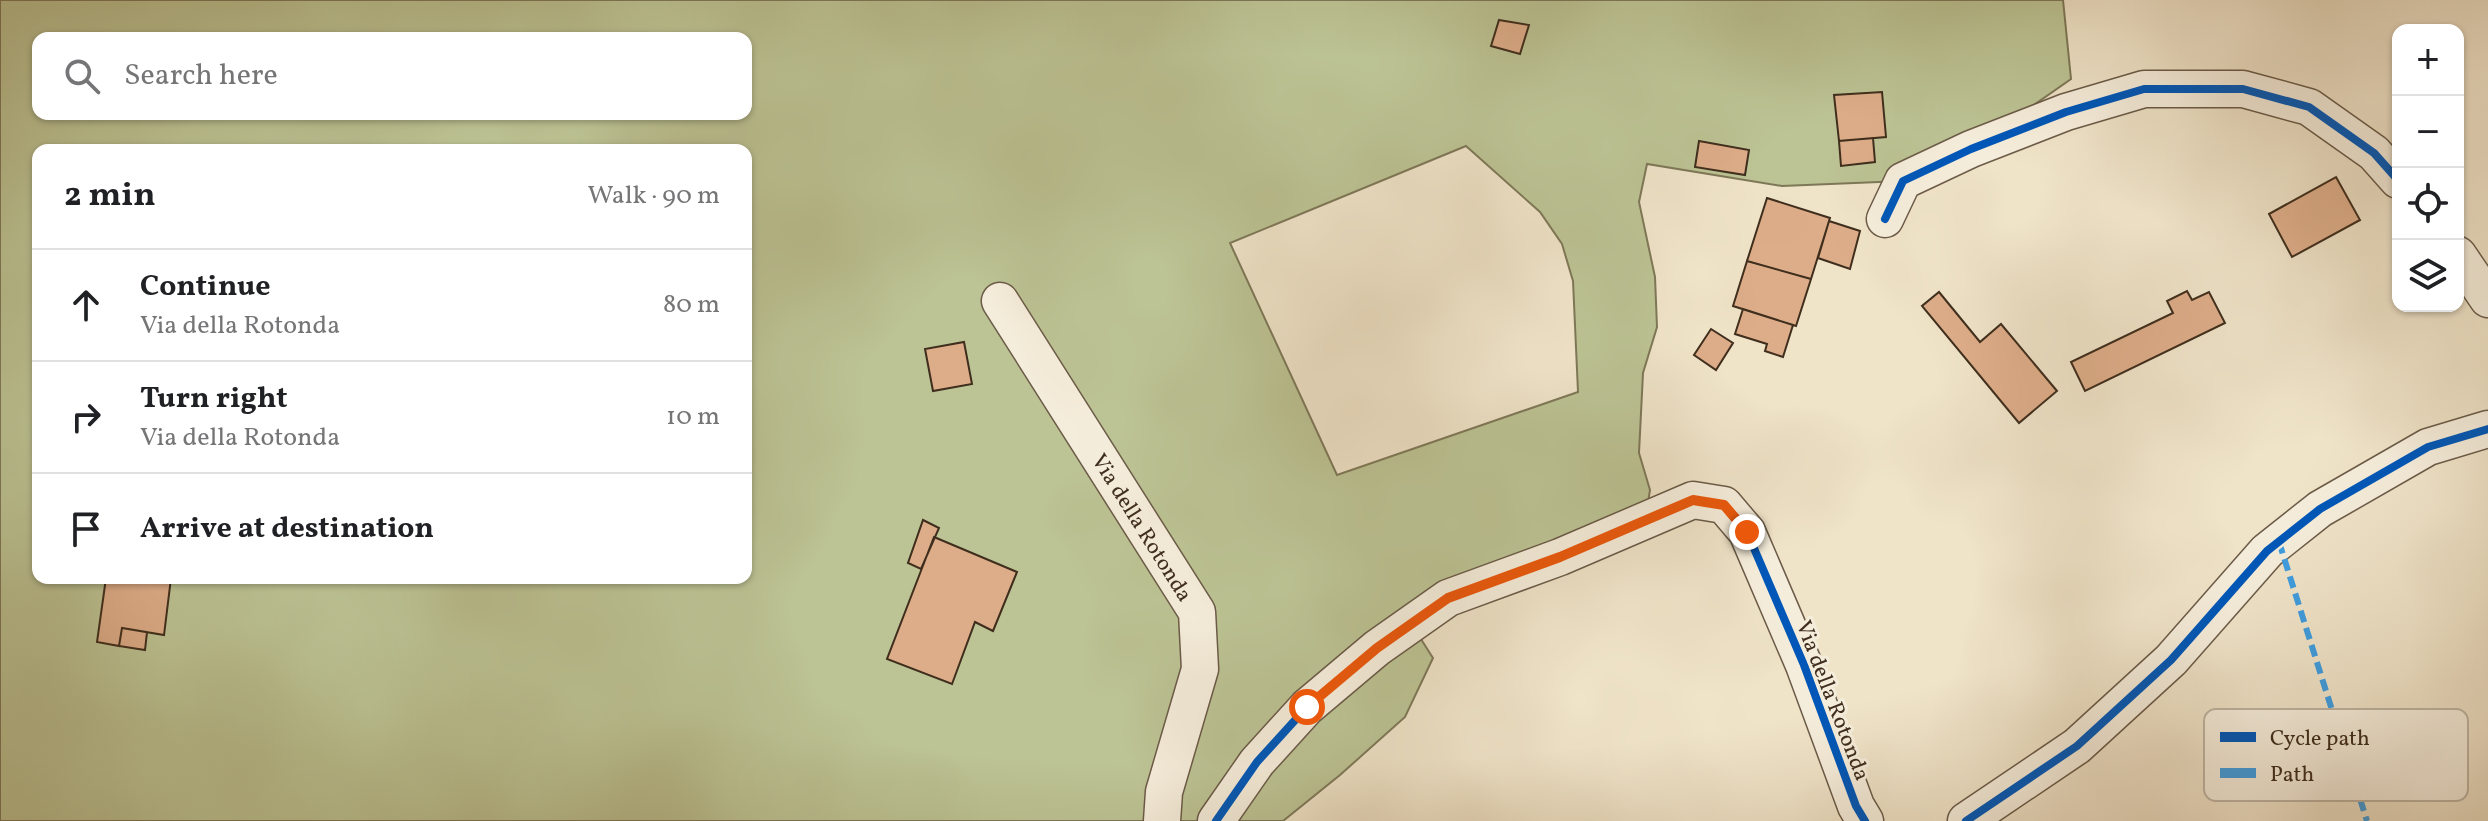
<!DOCTYPE html>
<meta charset="utf-8">
<style>
:root{--surface:#fff;--page:#f2f2f2;--text:#202124;--muted:#757577;--line:#e0e0e0}
body{margin:0;font-family:Vollkorn,serif;background:var(--page);color:var(--text)}
.controls{position:absolute;right:24px;top:24px;display:grid;overflow:hidden;border-radius:16px;box-shadow:0 2px 6px #0004}
.controls button{width:72px;height:72px;display:grid;place-items:center;padding:0;border:0;border-bottom:2px solid var(--line);background:var(--surface);color:var(--text);font:40px sans-serif}
.stop{position:absolute;width:24px;height:24px;margin:-18px;border:6px solid #ea580c;border-radius:50%;background:#fff}
.stop.end{background:#ea580c;border-color:#fff;box-shadow:0 2px 8px #0008}
.list{margin:0;padding:0;list-style:none}
h2{display:flex;justify-content:space-between;align-items:center;height:104px;margin:0;padding:0 32px;font-size:34px}
h2 small{font-size:26px;font-weight:400;color:var(--muted)}
.list li{display:grid;grid-template-columns:52px 1fr auto;gap:24px;align-items:center;box-sizing:border-box;height:112px;padding:0 32px;border-top:2px solid var(--line)}
.list b{display:block;font-size:30px;white-space:nowrap}
.list p{margin:0;font-size:26px;white-space:nowrap;color:var(--muted)}
.list em{font-size:26px;font-style:normal;color:var(--muted)}
.icon{flex:none;width:44px;height:44px;fill:none;stroke:currentColor;stroke-width:2;stroke-linecap:round;stroke-linejoin:round}
.map{position:relative;flex:none;width:2488px;height:821px;overflow:hidden}
.search{position:absolute;background:var(--surface);box-shadow:0 2px 6px #0004;left:32px;top:32px;width:720px;height:88px;display:flex;align-items:center;gap:20px;box-sizing:border-box;padding:0 28px;border-radius:16px;color:var(--muted);font-size:30px}
.panel{position:absolute;background:var(--surface);box-shadow:0 2px 6px #0004;left:32px;top:144px;width:720px;height:440px;border-radius:16px}
.map>svg:first-child{display:block}
</style>
<div class="map">
<svg width="2488" height="821" viewBox="0 0 2488 821">
<rect width="100%" height="100%" fill="#efe3c8"/>
<filter id="stains"><feTurbulence type="fractalNoise" baseFrequency=".0025" numOctaves="4"/><feColorMatrix values="0 0 0 0 .2 0 0 0 0 .09 0 0 0 0 .02 0 0 0 .5 -.17"/></filter>
<radialGradient id="worn" r=".72"><stop offset=".6" stop-color="#630" stop-opacity="0"/><stop offset="1" stop-color="#630" stop-opacity=".3"/></radialGradient>
<path fill="#bcc394" stroke="#7e7858" stroke-width="2" fill-rule="evenodd" d="M0,0H2063L2071,79L1971,149L1903,181L1782,186L1647,164L1639,202L1655,277L1657,327L1643,373L1639,453L1650,490L1645,521L1412,625L1433,658L1405,717L1340,775L1283,821H0ZM38,38H746V114H38ZM1466,146L1540,212L1562,244L1573,281L1578,392L1337,475L1230,243ZM38,150H746V578H38Z"/>
<path fill="#ddad89" stroke="#3f2e1d" stroke-width="2" d="M1499,20L1529,25L1520,54L1491,46Z
M1882,92L1886,137L1839,141L1834,95Z
M1873,138L1875,162L1841,166L1839,141Z
M1699,141L1749,150L1745,175L1695,167Z
M2336,177L2360,220L2292,257L2269,214Z
M1767,198L1830,218L1811,279L1747,261Z
M1829,221L1860,231L1850,269L1818,258Z
M1747,261L1811,279L1796,326L1733,306Z
M2187,291L2192,300L2209,292L2225,323L2085,391L2071,362L2173,313L2167,301Z
M1939,292L1980,342L2001,324L2057,391L2019,423L1922,306Z
M1743,309L1793,325L1783,357L1765,351L1767,344L1735,334Z
M1711,329L1733,343L1716,370L1694,355Z
M964,342L972,384L933,391L925,349Z
M923,520L939,528L921,569L908,563Z
M934,537L1017,572L993,631L975,622L952,684L887,659Z
M106,578H171L164,635L122,628L119,646L97,642Z
M122,628L147,632L145,650L119,646Z"/>
<g fill="none" stroke-linecap="round" stroke-linejoin="round">
<defs>
<path id="street" d="M1885,219L1903,181L1971,149L2066,112L2144,89H2243L2309,107L2374,153L2398,180
M2458,255L2488,299
M1000,301L1197,612L1200,669L1164,792L1162,821
M1216,821L1257,762L1307,707L1377,648L1448,598L1560,557L1693,500L1724,505L1747,532L1804,665L1856,806L1865,821
M1966,821L2077,746L2171,660L2267,551L2320,509L2428,447L2488,429"/>
</defs>
<use href="#street" stroke="#6b5b48" stroke-width="39"/>
<use href="#street" stroke="#f5eddb" stroke-width="36"/>
<path stroke="#3f9ddf" stroke-width="6" stroke-dasharray="12 6" stroke-linecap="butt" d="M2279,542L2367,821"/>
<defs>
<path id="cycleway" d="M1885,219L1903,181L1971,149L2066,112L2144,89H2243L2309,107L2374,153L2398,180
M1216,821L1257,762L1307,707L1377,648L1448,598L1560,557L1693,500L1724,505L1747,532L1804,665L1856,806L1865,821
M1966,821L2077,746L2171,660L2267,551L2320,509L2428,447L2488,429"/>
</defs>
<use href="#cycleway" stroke="#f5eddb" stroke-width="13"/>
<use href="#cycleway" stroke="#0057b8" stroke-width="8"/>
</g>
<g fill="none" stroke-linecap="round" stroke-linejoin="round">
<path stroke="#ea580c" stroke-width="10" d="M1307,707L1377,648L1448,598L1560,557L1693,500L1724,505L1747,532"/>
</g>
<g text-anchor="middle" stroke-width="6" stroke-linejoin="round" paint-order="stroke">
<g font-size="22" fill="#3f2e1d" stroke="#f5eddb">
<text transform="translate(1143 527) rotate(58)" y="8">Via della Rotonda</text>
<text transform="translate(1834 700) rotate(69)" y="8">Via della Rotonda</text>
</g>
</g>
<rect x="2204" y="709" width="264" height="92" rx="12" fill="#f5eddb" stroke="#beb4a2" stroke-width="2"/>
<rect x="2220" y="732" width="36" height="10" fill="#0057b8"/>
<rect x="2220" y="768" width="36" height="10" fill="#3f9ddf"/>
<g font-size="22" fill="#3f2e1d">
<text x="2270" y="745">Cycle path</text>
<text x="2270" y="781">Path</text>
</g>
<rect width="100%" height="100%" filter="url(#stains)"/>
<rect width="100%" height="100%" fill="url(#worn)"/>
</svg>
<div class="controls">
<button>+</button>
<button>−</button>
<button><svg class="icon" aria-label="locate" viewBox="0 0 24 24"><circle cx="12" cy="12" r="6"/><path d="M12 2v4M12 18v4M2 12h4M18 12h4"/></svg></button>
<button><svg class="icon" aria-label="layers" viewBox="0 0 24 24"><path d="M12 4l9 5-9 5-9-5zM3 14l9 5 9-5"/></svg></button>
</div>
<div class="stop" style="left:1307px;top:707px"></div>
<div class="stop end" style="left:1747px;top:532px"></div>
<div class="search"><svg class="icon" aria-label="search" viewBox="0 0 24 24"><circle cx="10" cy="10" r="6"/><path d="M15 15l6 6"/></svg>Search here</div>
<section class="panel">
<h2>2 min<small>Walk · 90 m</small></h2>
<ul class="list">
<li><svg class="icon" aria-label="ahead" viewBox="0 0 24 24"><path d="M12 20V5M6 11l6-6 6 6"/></svg><div><b>Continue</b><p>Via della Rotonda</p></div><em>80 m</em></li>
<li><svg class="icon" aria-label="right" viewBox="0 0 24 24"><path d="M7 20v-9h11M14 6l5 5-5 5"/></svg><div><b>Turn right</b><p>Via della Rotonda</p></div><em>10 m</em></li>
<li><svg class="icon" aria-label="arrive" viewBox="0 0 24 24"><path d="M6 21V4h12l-3 4 3 4H6"/></svg><div><b>Arrive at destination</b></div></li>
</ul>
</section>
</div>
